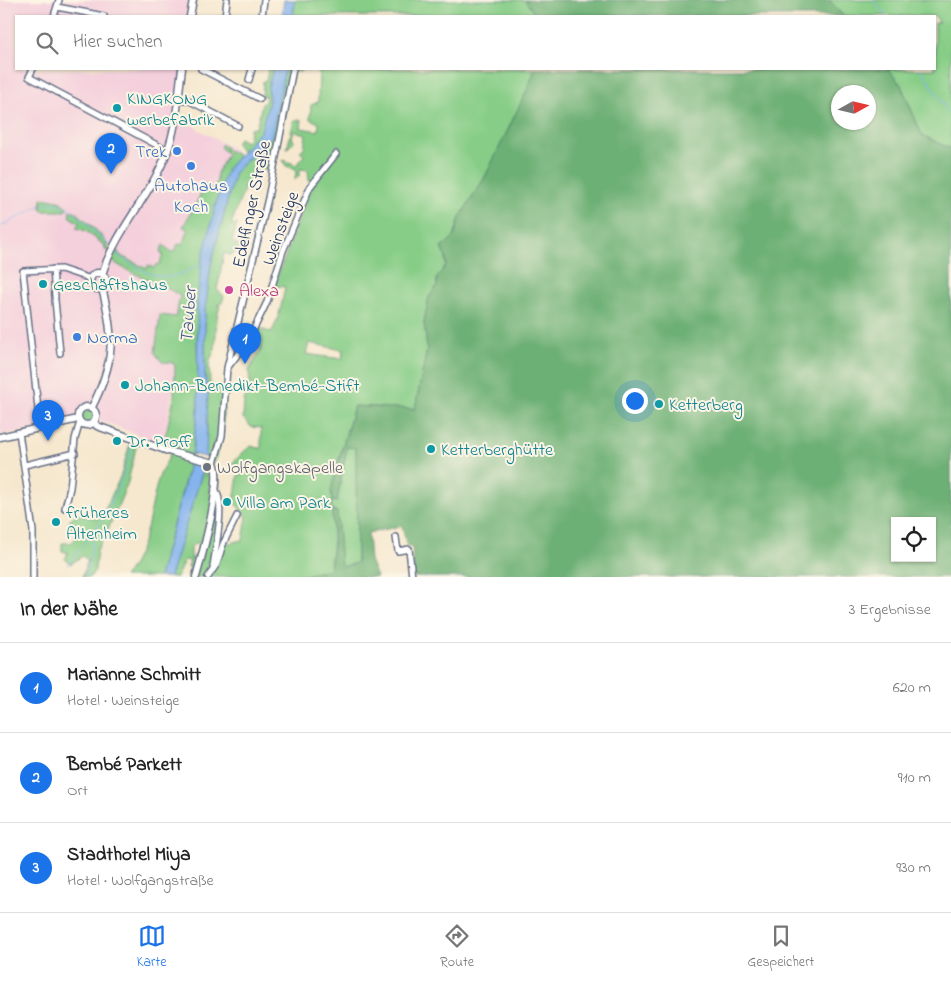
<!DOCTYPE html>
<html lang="de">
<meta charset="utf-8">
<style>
:root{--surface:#fff;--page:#f2f2f2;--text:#222;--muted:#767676;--line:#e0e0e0;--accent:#1a73e8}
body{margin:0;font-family:"Indie Flower",sans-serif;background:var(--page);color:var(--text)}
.controls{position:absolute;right:15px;bottom:15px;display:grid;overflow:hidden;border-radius:0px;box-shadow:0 1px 4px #0004}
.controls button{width:45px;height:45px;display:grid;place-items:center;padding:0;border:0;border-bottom:1px solid var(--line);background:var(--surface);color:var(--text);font:25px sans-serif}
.compass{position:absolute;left:831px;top:85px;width:45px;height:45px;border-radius:50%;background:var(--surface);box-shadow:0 1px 4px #0004;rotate:82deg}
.you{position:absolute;left:634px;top:400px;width:18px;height:18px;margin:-12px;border:4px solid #fff;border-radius:50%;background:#1a73e8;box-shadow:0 0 0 8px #1a73e833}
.badge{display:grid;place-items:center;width:32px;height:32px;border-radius:50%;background:var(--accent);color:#fff;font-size:16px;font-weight:700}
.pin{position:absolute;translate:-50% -41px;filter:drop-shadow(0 1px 2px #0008)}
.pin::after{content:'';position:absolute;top:26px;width:18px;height:15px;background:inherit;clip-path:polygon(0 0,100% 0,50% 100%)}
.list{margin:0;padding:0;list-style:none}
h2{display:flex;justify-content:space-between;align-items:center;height:65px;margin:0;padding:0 20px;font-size:21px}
h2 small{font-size:16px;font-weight:400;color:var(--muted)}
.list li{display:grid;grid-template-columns:32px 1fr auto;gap:15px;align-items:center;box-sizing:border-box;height:90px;padding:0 20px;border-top:1px solid var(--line)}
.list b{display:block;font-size:19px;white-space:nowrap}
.list p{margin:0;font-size:16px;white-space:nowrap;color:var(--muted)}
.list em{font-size:16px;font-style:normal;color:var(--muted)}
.icon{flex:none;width:28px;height:28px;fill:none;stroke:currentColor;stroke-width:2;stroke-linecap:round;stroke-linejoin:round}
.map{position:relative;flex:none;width:951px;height:577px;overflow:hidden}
.search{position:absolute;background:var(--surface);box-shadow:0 1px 4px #0004;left:15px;right:15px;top:15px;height:55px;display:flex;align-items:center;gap:12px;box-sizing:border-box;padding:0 18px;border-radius:0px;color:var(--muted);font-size:19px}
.sheet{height:335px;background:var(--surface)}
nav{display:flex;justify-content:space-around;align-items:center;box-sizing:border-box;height:70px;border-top:1px solid var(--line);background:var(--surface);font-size:14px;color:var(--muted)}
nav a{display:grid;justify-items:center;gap:2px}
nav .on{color:var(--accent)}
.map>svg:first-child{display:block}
</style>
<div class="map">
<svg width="951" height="577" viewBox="0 0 951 577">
<rect width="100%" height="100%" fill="#fcf5e5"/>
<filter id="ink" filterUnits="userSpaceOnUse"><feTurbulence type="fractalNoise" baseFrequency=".02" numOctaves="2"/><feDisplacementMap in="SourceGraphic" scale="10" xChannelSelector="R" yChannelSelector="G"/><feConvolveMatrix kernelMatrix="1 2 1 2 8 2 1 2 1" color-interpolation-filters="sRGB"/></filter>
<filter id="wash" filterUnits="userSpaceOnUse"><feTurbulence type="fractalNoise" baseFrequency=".0096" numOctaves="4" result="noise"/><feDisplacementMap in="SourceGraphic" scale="20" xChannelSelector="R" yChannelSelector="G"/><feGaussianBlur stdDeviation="1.12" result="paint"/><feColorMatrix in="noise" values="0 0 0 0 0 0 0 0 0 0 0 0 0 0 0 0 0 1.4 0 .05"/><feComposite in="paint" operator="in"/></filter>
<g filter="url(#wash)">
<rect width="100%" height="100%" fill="#f6e8cf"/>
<path fill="#f4cfdc" d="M0,0H193L190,16H16V69H182L175,116L235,150L180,274L184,295L178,364L163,444L99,420L92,406L81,409L77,415L78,421L0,435Z"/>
<path fill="#87cd87" stroke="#517e72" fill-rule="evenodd" d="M295,0H525L537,16H293Z
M829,0H951V149L922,135L901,85L888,69H935V23L939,22L935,16H843Z
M266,69H273C268,88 271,113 261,131C256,139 247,146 242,152L236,144L239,138L246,142L249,137L250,128H256L262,104L265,102L266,96H262L263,81L266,80L268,71Z
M285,69H302L300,72L293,71L273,173L261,169L250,184H246L231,225L237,224L232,241L242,249L230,255L224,253L217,290L224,296L222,303L217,305L220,306L217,317L215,349L209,362L210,384L225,390L222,436L214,463L211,462L212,458L206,457L208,393L205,375V312L211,264L235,171L246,160L263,149L272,135Z
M319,69H535L529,88L485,177L460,217L454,237L441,248L446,258V265L437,278V286L429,297L424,322L427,349L415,409L354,406L336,469L331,503L332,508V501H337L347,447L356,448L357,563L341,567L337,512L332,509L333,539L330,569L298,577H188L190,567H188L190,561L184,560L177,577H170L205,463V477L209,471L212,474L210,490L215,489C225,502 215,550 213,567L223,544L243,540L247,517L234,502L238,475H241L244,469L232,464C235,460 246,449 251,446L261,449V428L251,427L243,418L244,400L250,388L249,370L260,352L262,340L252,332L255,326L269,332L272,331C279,319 282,302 285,287L274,286L314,179L309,181L308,170L300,169L299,176L295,180L296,169L286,166L283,160L297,165L304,156L300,151L304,148L306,134L294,131L292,137L294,142L287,149L294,120H302L301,128L318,131L319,123L310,119L311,105L318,102ZM309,343L343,350L342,359L306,354ZM196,542L200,548L203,547L200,560L196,554L191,560V547Z
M222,144L229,151L239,155L228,168L202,260L197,331L198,410L192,454L159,577H124C147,551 149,512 158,480C161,469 168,462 171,452L165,437L174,398L175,366L173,363L162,362L155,353L160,315L176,317L180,296C159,281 133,276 112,261L116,249L121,256L147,269L148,265L154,268L157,264L159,265L163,254L160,252L163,245L173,253L178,244L182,245L188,229L183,227L203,190V184L212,189L217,182V173L227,154L220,147Z
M42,198L59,201L67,207L65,211H43L41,209Z
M69,211H75C87,222 105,235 110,251L105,250V246L86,231L76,228L79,223L70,217Z
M78 416a9 9 0 1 1 18 0a9 9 0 1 1-18 0Z
M131,440L137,443L128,482L108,530L97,550L95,570L90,577H82L88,560L82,556L71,564L65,559L68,553L62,551V543H71L76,538V531L68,530L70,519L77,514L97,519L104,512L121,475Z"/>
<path fill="#6db074" stroke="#447069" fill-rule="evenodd" d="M525,0H829L843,16H536Z
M535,69H888L901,85L922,135L951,149V577H414L412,547L407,546L402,526L368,533L370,560L377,577H298L330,569L334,539L332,510L337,512L341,567L357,563L356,448L347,447L337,501H332L331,490L354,406L415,409L427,349L424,322L429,297L437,286V278L446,265V258L441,248L454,237L460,217L485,177L528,88ZM838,92H868V122H838ZM895,521H932V558H895Z"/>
<path fill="#84b3ee" stroke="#5071a6" d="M284,0H295L293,16H282Z
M273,69H285L272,135L263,149L246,160L235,172L211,264L205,312V375L208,393L206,457L192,454L198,410L197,303L202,260L219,191L228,168L261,131L269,101L268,87Z
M191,460L205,463L170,577H159Z"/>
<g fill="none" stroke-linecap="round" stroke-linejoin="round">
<path stroke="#84b3ee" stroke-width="1" d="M873,0L887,16
M921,69L948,112
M0,227L41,205L55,203L69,208L108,244
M115,252C122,259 129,263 138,268C165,282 175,278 201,264
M67,566L104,518L125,473L132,445
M86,577L95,531"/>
</g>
</g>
<g filter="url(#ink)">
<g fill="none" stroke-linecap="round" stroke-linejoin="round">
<defs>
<path id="minor" d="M57,7L104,16
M54,16L59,0
M225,16L227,0
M262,16L264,0
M33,69L29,77L168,151
M201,69L260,99
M249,80L252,69
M178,99L190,101L238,126
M53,269L55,297
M55,300L60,353
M228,367L248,341L267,302L283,251L310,187L336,154
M40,427L23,271L61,269L91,279
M19,432L33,531V577
M214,463L222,436L227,368L268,198L293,69
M25,465L75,453
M65,508L70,488L75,439L80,422
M396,537L398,551L409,549L412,577
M213,567C215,550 226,502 215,489
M208,577L217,564L223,544L237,516"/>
<path id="tertiary" d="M190,16L193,0
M90 281a8 8 0 1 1 16 0a8 8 0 1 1-16 0Z
M102,274C117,228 151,196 167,152C177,127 178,95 182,69
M78 416a9 9 0 1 1 18 0a9 9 0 1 1-18 0Z
M91,409C115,362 115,338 102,288
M94,422L97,426L171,452L214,463C223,480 202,556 196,577
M0,437L78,419"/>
</defs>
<use href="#minor" stroke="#687086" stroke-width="8"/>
<use href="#tertiary" stroke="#687086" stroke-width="9"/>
<use href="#minor" stroke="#fff" stroke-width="5"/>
<use href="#tertiary" stroke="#fff" stroke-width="6"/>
</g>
</g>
<g fill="#0f9aa8" stroke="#fcf5e5" stroke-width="2">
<circle cx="117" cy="108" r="5"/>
<circle cx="43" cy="284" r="5"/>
<circle cx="125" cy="385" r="5"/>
<circle cx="659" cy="404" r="5"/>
<circle cx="117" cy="441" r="5"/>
<circle cx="431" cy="449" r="5"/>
<circle cx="227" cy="502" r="5"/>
<circle cx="56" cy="522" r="5"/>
</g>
<g fill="#3f7fe0" stroke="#fcf5e5" stroke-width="2">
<circle cx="177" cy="151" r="5"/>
<circle cx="191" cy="166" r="5"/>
<circle cx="77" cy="337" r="5"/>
</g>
<circle fill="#d1479c" stroke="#fcf5e5" stroke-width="2" cx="229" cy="290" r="5"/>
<circle fill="#6b7280" stroke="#fcf5e5" stroke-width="2" cx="207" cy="467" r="5"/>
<g text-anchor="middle" stroke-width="4" stroke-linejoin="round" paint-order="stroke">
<g font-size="18" fill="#0d838f" stroke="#fcf5e5" text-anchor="start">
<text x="127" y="104">KINGKONG<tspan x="127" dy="21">werbefabrik</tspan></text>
<text x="53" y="290">Geschäftshaus</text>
<text x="135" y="391">Johann-Benedikt-Bembé-Stift</text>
<text x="669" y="410">Ketterberg</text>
<text x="127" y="447">Dr. Proff</text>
<text x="441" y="455">Ketterberghütte</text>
<text x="237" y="508">Villa am Park</text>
<text x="66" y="518">früheres<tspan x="66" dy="21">Altenheim</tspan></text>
</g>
<g font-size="18" fill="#366cbe" stroke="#fcf5e5" text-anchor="end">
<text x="167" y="157">Trek</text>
<text x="191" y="191" text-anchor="middle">Autohaus<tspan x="191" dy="21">Koch</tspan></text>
<text x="87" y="343" text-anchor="start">Norma</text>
</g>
<g font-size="18" fill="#1b2f5e" stroke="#fcf5e5">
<text transform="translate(251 204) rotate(-78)" y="6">Edelfinger Straße</text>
<text transform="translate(280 228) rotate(-70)" y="6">Weinsteige</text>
</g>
<g font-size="18" fill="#b23c85" stroke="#fcf5e5" text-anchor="start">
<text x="239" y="296">Alexa</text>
</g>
<g font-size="18" fill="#5b616d" stroke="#fcf5e5" text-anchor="start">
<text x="217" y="473">Wolfgangskapelle</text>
</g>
<g font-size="19" font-style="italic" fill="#3a5789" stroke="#fcf5e5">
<text transform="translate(187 315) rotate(-86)" y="7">Tauber</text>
</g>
</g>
</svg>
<div class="controls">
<button><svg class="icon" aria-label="locate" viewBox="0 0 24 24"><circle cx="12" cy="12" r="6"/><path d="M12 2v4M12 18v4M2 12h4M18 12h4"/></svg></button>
</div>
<svg class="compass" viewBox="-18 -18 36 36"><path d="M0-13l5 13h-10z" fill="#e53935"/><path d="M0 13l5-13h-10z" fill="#767676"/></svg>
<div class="you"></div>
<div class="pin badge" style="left:245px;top:364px">1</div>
<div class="pin badge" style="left:111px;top:174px">2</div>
<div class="pin badge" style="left:48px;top:441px">3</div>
<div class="search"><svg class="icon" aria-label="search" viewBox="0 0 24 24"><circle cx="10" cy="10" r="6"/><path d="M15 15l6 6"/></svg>Hier suchen</div>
</div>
<section class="sheet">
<h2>In der Nähe<small>3 Ergebnisse</small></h2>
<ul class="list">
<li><span class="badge">1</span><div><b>Marianne Schmitt</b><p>Hotel · Weinsteige</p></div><em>620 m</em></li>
<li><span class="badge">2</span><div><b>Bembé Parkett</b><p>Ort</p></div><em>910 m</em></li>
<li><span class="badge">3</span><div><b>Stadthotel Miya</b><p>Hotel · Wolfgangstraße</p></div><em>930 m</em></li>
</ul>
</section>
<nav>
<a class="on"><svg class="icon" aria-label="map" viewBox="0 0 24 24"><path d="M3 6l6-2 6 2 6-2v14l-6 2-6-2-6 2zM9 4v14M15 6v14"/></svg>Karte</a>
<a><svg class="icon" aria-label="directions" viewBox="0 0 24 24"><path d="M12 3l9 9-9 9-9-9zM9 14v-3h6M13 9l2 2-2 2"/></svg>Route</a>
<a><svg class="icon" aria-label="saved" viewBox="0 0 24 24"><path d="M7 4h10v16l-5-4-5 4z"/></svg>Gespeichert</a>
</nav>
